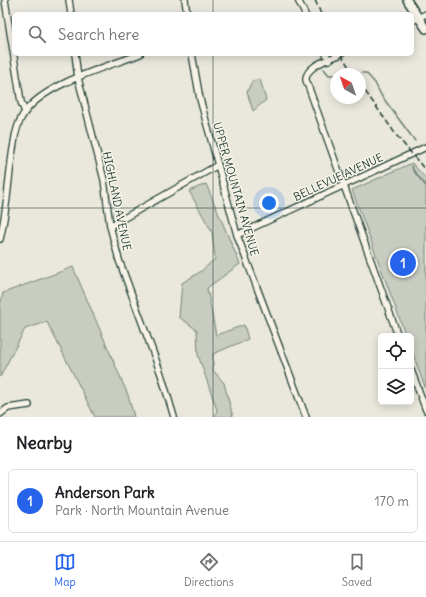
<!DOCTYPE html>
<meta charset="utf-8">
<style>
:root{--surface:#fff;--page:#f2f2f2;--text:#202124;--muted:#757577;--line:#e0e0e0;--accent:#2563eb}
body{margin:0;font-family:Delius,sans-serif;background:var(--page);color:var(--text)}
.controls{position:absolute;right:12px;bottom:12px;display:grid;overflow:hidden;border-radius:6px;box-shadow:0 2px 10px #0003}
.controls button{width:36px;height:36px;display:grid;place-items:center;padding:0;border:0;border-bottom:1px solid var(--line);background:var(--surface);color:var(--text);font:20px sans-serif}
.compass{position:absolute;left:330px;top:68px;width:36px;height:36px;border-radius:50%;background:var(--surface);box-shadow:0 2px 10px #0003;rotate:320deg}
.you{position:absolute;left:269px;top:203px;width:14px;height:14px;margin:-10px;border:3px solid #fff;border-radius:50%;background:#1a73e8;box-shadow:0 0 0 6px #1a73e833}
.badge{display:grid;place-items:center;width:26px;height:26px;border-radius:50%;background:var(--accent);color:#fff;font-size:13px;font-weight:700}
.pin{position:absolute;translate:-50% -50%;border:2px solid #fff;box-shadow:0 1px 4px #0006}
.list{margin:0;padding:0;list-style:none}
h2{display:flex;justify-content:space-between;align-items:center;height:52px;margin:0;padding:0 16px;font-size:17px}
h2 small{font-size:13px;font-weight:400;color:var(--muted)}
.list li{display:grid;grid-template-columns:26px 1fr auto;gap:12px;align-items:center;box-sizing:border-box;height:64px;margin:0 8px 8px;padding:0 8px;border:1px solid var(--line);border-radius:6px}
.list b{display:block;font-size:15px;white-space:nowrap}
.list p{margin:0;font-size:13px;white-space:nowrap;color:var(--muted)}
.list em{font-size:13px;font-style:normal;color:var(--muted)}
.icon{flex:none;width:22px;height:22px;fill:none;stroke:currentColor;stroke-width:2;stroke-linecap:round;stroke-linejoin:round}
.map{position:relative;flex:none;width:426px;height:417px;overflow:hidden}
.search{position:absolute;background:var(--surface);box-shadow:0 2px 10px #0003;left:12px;right:12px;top:12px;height:44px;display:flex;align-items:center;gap:10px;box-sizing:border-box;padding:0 14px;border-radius:6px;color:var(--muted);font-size:15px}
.sheet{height:124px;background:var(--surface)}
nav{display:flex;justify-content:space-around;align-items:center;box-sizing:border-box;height:56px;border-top:1px solid var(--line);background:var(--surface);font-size:11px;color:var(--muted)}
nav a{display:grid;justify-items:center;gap:2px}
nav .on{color:var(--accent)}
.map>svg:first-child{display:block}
</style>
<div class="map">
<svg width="426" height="417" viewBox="0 0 426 417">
<rect width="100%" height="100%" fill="#eae8dd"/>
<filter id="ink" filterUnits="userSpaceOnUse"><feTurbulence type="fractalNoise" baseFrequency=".025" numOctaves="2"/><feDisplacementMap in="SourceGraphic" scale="8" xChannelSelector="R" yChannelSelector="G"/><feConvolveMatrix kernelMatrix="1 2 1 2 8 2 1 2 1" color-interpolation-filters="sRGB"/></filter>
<g filter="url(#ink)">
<path fill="#c8ccc1" stroke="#74847a" d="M260,79L266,100L253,111L247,92L252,81Z
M412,163L426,179V390L411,349V336H406L352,190Z
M206,184L240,264L207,288L216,335L244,325L248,339L213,354V370L224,383L233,417H215L217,410L198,355L197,330L179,317L182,283L200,272L215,259L212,232L189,191Z
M73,267L128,395L134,417H95L47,322L25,329L0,377V305L3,293Z"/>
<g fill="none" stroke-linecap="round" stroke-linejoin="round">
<path stroke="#6a7c72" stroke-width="1.5" d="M324,69L329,75H336
M362,73H366L375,83L381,95L415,141
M412,166L413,170L426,186"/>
<defs>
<path id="minor" d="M5,0L21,102L25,112
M69,0L71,14
M185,0L187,14
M298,0L305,14
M412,21L426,14
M75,54L78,78L104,180L110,226L119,260L161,374L174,417
M192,54L200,99L237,235L306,417
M326,54L329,60
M341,54C330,59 305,66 306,80L398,336
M110,226L218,165
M237,235L426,147
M0,239C8,207 8,175 14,143C15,133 19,120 25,112C46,83 107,67 140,54
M411,370L426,410
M0,414L8,408L29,405"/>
<path id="major" d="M407,0L426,29"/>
</defs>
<use href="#minor" stroke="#1f3d34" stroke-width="8"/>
<use href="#major" stroke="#1f3d34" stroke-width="10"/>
<use href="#minor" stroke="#f7f3e8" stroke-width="5.5"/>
<use href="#major" stroke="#f7f3e8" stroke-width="7"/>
<path stroke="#1f3d34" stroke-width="1.5" stroke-dasharray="6 3" stroke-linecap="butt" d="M315,0L321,14
M341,54L353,74
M360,84L397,136L426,171"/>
</g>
</g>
<path fill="none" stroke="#1f3d34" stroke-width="1" stroke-opacity="0.55" d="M213,0V14M213,54V417M0,208H426"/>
<g text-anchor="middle" stroke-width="3" stroke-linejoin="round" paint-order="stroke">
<g font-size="11" fill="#1f3d34" stroke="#f7f3e8">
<text transform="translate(338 177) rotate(-25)" y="4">BELLEVUE AVENUE</text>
<text transform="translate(236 189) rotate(74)" y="4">UPPER MOUNTAIN AVENUE</text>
<text transform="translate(117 201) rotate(78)" y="4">HIGHLAND AVENUE</text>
</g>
</g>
</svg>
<div class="controls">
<button><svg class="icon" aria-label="locate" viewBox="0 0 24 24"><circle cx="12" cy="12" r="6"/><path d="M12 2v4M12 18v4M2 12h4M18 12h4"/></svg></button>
<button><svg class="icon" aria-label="layers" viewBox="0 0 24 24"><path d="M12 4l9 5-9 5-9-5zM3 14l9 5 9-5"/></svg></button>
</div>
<svg class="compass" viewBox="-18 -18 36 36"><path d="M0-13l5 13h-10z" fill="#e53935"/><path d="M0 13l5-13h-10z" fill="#757577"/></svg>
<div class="you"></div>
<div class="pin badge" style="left:403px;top:263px">1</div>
<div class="search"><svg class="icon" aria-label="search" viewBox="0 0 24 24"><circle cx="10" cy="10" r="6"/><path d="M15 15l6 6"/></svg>Search here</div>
</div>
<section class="sheet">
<h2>Nearby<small></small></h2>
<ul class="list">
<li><span class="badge">1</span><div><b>Anderson Park</b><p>Park · North Mountain Avenue</p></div><em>170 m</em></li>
</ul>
</section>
<nav>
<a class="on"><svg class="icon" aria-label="map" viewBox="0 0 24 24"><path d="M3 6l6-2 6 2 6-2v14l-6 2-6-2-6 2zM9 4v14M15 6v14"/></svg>Map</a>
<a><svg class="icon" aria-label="directions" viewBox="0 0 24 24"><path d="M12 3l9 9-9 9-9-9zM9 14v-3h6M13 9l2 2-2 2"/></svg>Directions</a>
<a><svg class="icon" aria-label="saved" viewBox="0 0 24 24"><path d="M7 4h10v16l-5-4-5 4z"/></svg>Saved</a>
</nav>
